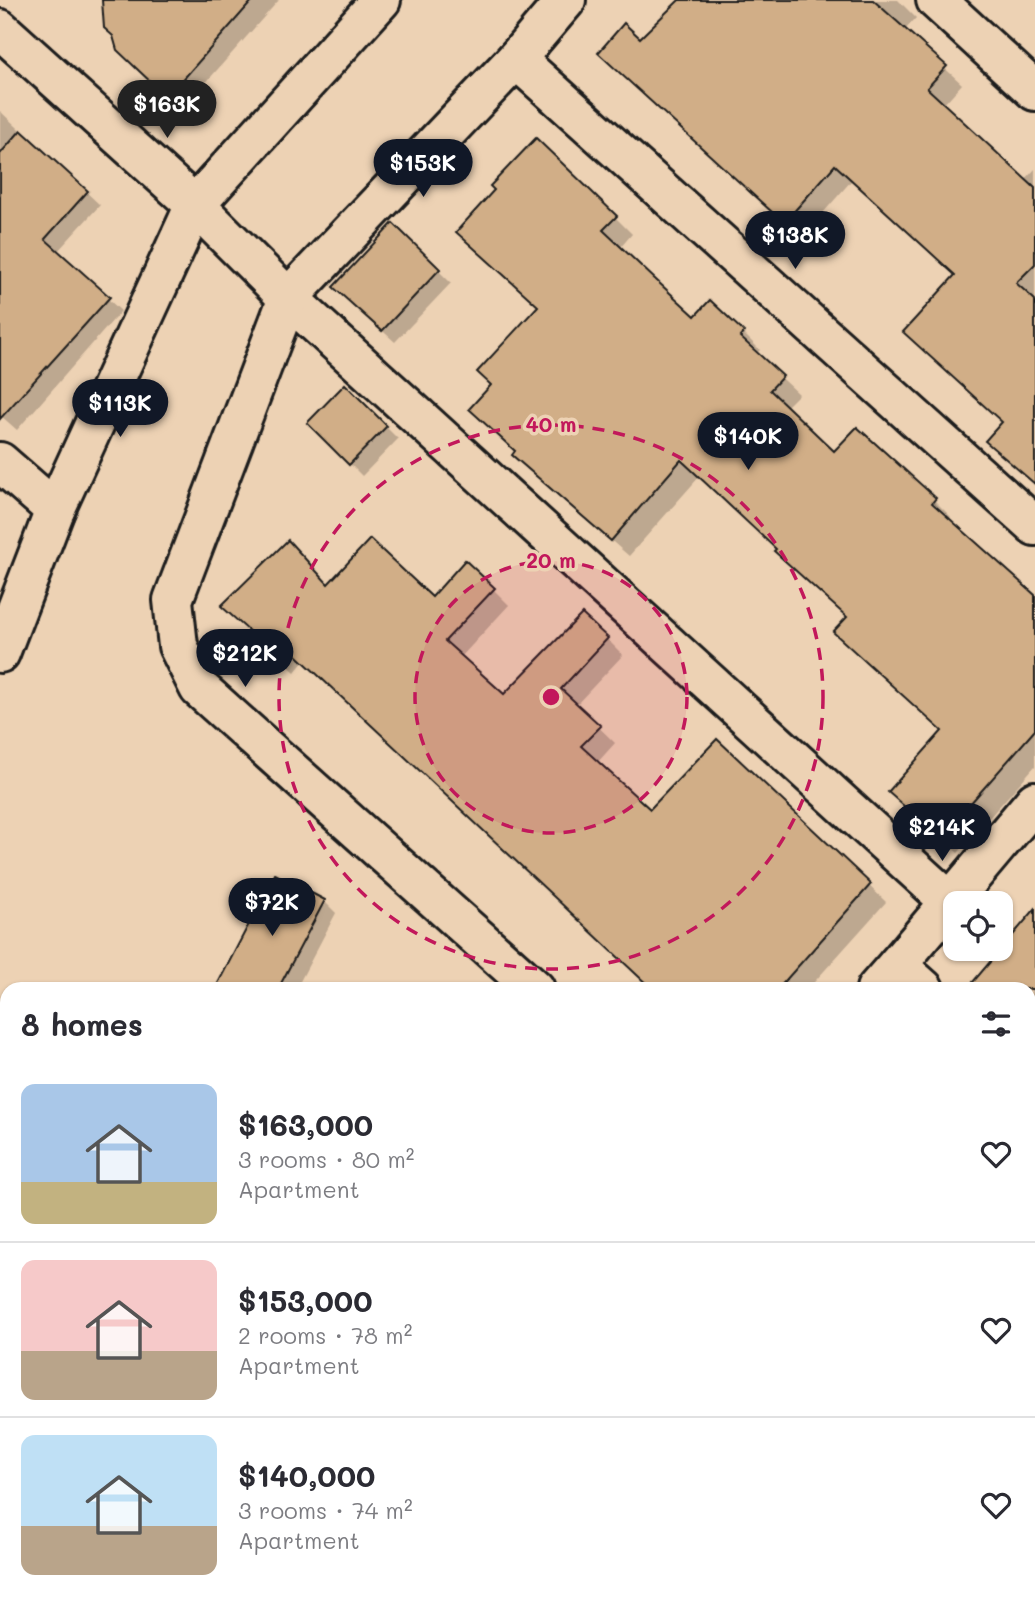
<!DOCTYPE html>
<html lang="en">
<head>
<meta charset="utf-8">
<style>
  body { margin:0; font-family:Mali,sans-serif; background:#f2f2f3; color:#2b2b33; height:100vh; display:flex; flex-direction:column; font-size:26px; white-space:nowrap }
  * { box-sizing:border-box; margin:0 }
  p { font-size:23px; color:#7c7c81 }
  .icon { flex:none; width:38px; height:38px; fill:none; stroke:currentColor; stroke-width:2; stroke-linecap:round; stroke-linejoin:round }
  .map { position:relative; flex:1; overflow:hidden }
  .sheet { position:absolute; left:0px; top:982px; width:1036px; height:625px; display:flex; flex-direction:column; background:#fff; border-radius:21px 21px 0 0; box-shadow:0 2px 5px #0004 }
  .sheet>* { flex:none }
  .fabs { position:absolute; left:943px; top:891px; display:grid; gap:14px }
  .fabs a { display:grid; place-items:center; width:70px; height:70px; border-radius:14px; background:#fff; box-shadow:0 2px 5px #0004; font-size:35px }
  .price { position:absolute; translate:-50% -60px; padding:0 16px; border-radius:24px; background:#111827; color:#fff; font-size:23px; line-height:46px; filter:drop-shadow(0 2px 4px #0008) }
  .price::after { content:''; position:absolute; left:50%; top:42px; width:21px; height:16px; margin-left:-10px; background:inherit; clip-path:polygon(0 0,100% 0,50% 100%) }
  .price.selected { background:#222; color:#fff }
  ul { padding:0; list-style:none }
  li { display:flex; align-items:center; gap:21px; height:175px; padding:0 21px }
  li+li { border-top:2px solid #e1e1e2 }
  li span { display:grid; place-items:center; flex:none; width:196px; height:140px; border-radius:14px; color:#555 }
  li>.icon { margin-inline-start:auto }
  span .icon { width:84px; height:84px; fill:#fffc; stroke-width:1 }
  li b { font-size:30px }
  h2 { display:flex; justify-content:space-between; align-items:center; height:84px; padding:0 21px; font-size:30px }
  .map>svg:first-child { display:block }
  .shadow { fill:#0003 }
  .building { fill:#d1ae87; stroke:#1c1c1c; stroke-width:2 }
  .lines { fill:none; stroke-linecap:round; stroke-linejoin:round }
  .minor-casing { stroke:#1c1c1c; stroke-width:44 }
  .minor { stroke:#edd2b4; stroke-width:38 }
  .ring { fill:none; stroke:#c2185b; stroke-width:3.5; stroke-dasharray:12 9 }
  .centre { fill:#c2185b; stroke:#edd2b4; stroke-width:3.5 }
  .ring-label { font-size:21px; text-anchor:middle; font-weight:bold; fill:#c2185b; stroke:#edd2b4; stroke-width:7; stroke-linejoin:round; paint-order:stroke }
</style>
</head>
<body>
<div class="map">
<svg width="1035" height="1605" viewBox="0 0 1035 1605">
  <rect width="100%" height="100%" fill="#edd2b4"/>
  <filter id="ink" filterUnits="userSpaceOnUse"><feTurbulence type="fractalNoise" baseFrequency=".0143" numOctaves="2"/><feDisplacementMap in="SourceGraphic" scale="14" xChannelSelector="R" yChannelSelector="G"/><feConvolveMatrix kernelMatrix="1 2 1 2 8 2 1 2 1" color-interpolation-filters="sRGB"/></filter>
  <g filter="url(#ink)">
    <g class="shadow">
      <polygon points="104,0 279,0 194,96 186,101 171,99 133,64 115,36"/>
      <polygon points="679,0 898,0 916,18 904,31 962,84 943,105 1024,181 1035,169 1035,484 1004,457 1003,423 957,276 852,180 801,238 616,69"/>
      <polygon points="0,111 100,205 57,252 121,311 17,430 0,415"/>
      <polygon points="615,217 632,234 620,248 695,318 710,303 743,333 760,350 756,354 799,394 786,407 835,453 934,500 951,517 948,520 1035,597 1035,766 958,853 907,809 943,732 848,618 700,476 629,556 532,472 517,452 493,386 540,307 476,249"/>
      <polygon points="393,226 451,283 395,342 347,299"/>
      <polygon points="345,386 398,439 362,476 309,423"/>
      <polygon points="328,586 432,599 493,589 509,605 461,657 504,697 607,639 623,655 576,705 615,743 597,763 650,812 717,741 886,902 808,989 654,989 304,661 295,672 239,622"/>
      <polygon points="324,901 336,913 296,989 217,989"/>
      <polygon points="1035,934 1035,1032 1029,1027"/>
      <polygon points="1029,1140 1035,1145 1033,1437 1029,1434"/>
      <polygon points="0,1393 7,1396 7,1600 23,1600 21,1605 0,1605"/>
      <polygon points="99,1600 326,1600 323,1605 110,1605"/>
      <polygon points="731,1600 860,1600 855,1605 727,1605"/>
      <polygon points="864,1600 979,1600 985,1605 870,1605"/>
    </g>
    <g class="building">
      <polygon points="102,0 253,0 180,83 171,88 155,86 117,50 113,36 104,28"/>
      <polygon points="679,0 873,0 947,66 927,88 1035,188 1035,264 1016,283 1035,300 1035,484 985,441 1002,422 903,332 955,275 835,165 784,223 598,53 624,23 640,38"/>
      <polygon points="21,130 88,191 45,239 110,297 0,419 0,154"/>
      <polygon points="536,138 617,216 603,230 657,281 695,316 710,300 744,332 740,337 783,376 770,390 834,451 857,427 936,498 932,503 1035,595 1035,730 940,838 888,792 942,731 833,632 847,617 774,551 776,549 681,460 611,541 512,455 515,451 469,409 491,385 477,372 538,306 456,232 494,190 490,186"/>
      <polygon points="393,223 440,269 382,331 333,287"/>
      <polygon points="345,384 387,426 349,465 307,423"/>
      <polygon points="370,539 432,597 465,560 495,588 445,641 504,694 582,614 608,638 561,689 601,726 581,746 650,809 717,739 871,884 778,989 652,989 287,646 278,657 221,606 288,540 328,584"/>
      <polygon points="275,874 325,900 278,989 215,989"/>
      <polygon points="1035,909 1035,989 967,989"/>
    </g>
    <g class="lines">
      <defs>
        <g id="minor">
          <polyline points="936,0 1035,91"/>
          <polyline points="0,29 195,205 288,298 949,901"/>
          <polyline points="516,59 1035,526"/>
          <polyline points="0,462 55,510"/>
          <polyline points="0,653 55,510 195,205 381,0"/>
          <polyline points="897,965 1035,801"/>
          <polyline points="535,989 199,688 178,646 173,600 288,298 516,59 566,0"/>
          <polyline points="876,989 897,965 924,989"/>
          <polyline points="1029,1084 1035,1089"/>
          <polyline points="0,1267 7,1271"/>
          <polyline points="1029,1527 1035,1532"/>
          <polyline points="581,1600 587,1605"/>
        </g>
      </defs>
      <use href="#minor" class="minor-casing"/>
      <use href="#minor" class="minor"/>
    </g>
  </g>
  <circle cx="551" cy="697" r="136" fill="#c2185b" fill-opacity=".12"/>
  <g class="ring">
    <circle cx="551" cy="697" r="136"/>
    <circle cx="551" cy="697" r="272"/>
  </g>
  <circle cx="551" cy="697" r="10" class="centre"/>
  <g class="ring-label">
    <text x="551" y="432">40 m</text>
    <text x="551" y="568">20 m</text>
  </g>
</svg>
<div class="fabs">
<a><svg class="icon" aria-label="locate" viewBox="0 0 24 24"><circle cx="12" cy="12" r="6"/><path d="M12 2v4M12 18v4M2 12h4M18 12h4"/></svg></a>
</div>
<b class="price selected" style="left:167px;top:140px">$163K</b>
<b class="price" style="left:423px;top:199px">$153K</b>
<b class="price" style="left:795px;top:271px">$138K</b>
<b class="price" style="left:120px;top:439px">$113K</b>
<b class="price" style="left:748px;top:472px">$140K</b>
<b class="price" style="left:245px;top:689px">$212K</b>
<b class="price" style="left:942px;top:863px">$214K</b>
<b class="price" style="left:272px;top:938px">$72K</b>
<section class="sheet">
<h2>8 homes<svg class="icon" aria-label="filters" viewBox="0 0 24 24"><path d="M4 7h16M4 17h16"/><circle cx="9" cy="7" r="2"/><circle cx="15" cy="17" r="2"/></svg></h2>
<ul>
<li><span style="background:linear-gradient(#a9c7e8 70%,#c2b280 0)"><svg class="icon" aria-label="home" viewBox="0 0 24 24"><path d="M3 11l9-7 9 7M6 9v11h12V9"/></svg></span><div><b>$163,000</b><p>3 rooms · 80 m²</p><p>Apartment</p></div><svg class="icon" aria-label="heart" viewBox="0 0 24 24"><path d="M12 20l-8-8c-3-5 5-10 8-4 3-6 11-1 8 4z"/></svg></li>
<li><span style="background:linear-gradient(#f6c9c9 65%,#b9a48a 0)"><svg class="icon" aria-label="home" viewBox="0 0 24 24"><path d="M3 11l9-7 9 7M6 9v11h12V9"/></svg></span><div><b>$153,000</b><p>2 rooms · 78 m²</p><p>Apartment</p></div><svg class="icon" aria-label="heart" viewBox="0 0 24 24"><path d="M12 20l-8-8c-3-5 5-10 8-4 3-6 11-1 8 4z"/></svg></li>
<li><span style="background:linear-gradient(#bfe0f5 65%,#b9a48a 0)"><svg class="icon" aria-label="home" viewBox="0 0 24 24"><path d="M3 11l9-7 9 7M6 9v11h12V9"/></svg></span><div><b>$140,000</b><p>3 rooms · 74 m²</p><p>Apartment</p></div><svg class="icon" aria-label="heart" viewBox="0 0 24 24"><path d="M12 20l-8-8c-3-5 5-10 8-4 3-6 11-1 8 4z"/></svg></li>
</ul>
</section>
</div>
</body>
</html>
